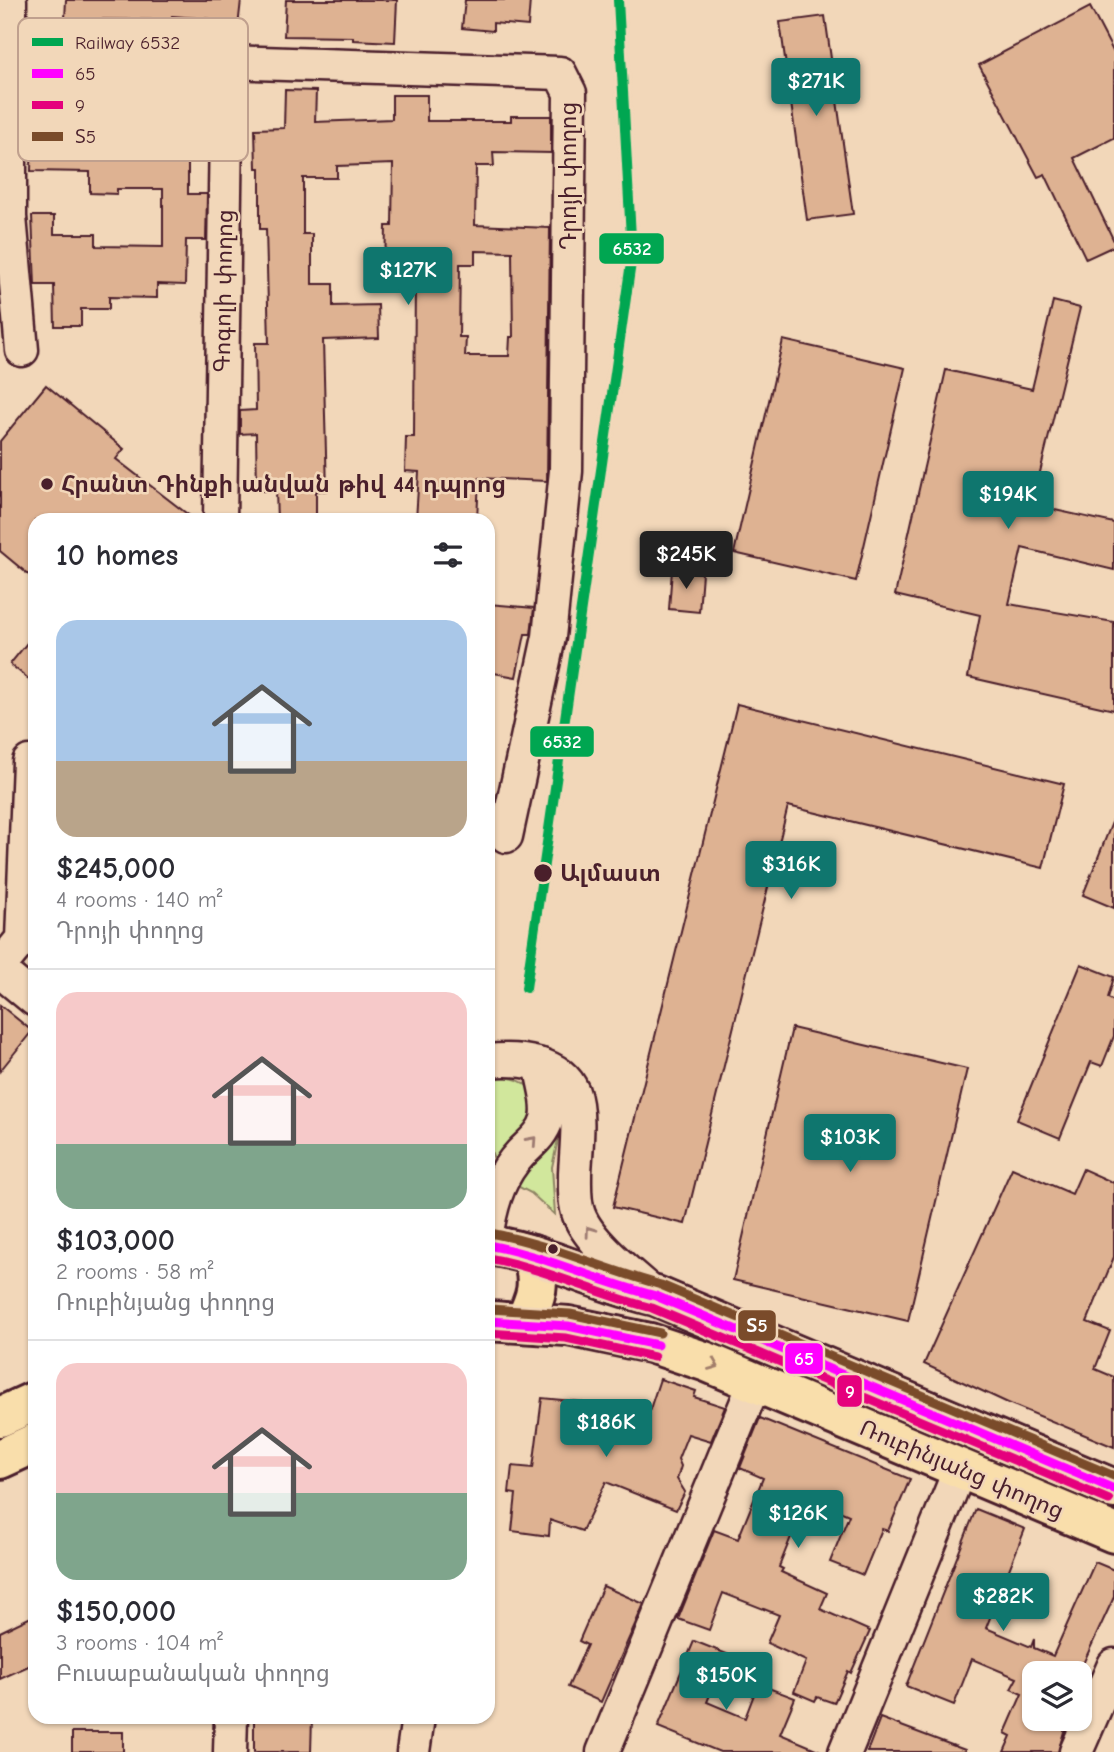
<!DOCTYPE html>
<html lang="en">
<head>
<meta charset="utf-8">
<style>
  body { margin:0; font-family:"Comic Neue","Noto Sans Armenian",sans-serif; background:#f2f2f3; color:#2b2b33; height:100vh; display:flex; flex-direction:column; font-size:26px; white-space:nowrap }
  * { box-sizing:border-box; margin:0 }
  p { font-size:23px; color:#7c7c81 }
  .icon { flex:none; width:38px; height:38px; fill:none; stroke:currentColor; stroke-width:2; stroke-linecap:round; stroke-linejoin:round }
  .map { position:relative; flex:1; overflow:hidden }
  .details { position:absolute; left:28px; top:513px; width:467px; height:1211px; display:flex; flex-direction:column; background:#fff; border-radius:21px; box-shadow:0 2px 5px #0004 }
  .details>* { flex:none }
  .fabs { position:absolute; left:1022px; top:1661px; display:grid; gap:14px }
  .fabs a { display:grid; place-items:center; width:70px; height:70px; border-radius:14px; background:#fff; box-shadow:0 2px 5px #0004; font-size:35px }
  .price { position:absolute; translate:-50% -60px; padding:0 16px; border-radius:7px; background:#0f766e; color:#fff; font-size:23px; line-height:46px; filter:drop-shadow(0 2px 4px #0008) }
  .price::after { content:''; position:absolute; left:50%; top:42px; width:21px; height:16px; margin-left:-10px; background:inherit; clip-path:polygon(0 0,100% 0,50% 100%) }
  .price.current { background:#222; color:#fff }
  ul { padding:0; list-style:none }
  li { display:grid; align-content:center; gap:14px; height:371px; padding:0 28px }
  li+li { border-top:2px solid #e1e1e2 }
  li span { display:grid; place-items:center; height:217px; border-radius:21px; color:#555 }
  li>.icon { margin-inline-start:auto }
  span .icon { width:126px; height:126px; fill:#fffc; stroke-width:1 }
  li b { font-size:30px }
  h2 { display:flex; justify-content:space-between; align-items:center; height:84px; padding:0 28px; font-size:30px }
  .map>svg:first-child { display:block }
  .green { fill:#d1e79c; stroke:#8e8364; stroke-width:2 }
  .building { fill:#deb292; stroke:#4a1f2b; stroke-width:2; fill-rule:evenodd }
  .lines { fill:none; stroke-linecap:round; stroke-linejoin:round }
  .minor-casing { stroke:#4a1f2b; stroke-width:37 }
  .major-casing { stroke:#4a1f2b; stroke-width:44 }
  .minor { stroke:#f2d7b9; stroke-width:32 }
  .major { stroke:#f9deab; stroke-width:38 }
  .bus-1-casing { stroke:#f2d7b9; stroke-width:14 }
  .bus-2-casing { stroke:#f2d7b9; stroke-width:14 }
  .bus-3-casing { stroke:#f2d7b9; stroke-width:14 }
  .bus-1 { stroke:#f0f; stroke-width:9 }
  .bus-2 { stroke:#e5007d; stroke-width:9 }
  .bus-3 { stroke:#7a4b2a; stroke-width:9 }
  .rail-1-casing { stroke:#f2d7b9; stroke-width:16 }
  .rail-1 { stroke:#00a651; stroke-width:10 }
  .oneway { stroke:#9e7b72 }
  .oneway2 { stroke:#a27e6b }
  .poi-dot { fill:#4a1f2b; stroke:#f2d7b9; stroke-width:2.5 }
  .labels { text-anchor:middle; stroke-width:5; stroke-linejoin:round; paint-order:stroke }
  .street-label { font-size:23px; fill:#4a1f2b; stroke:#f2d7b9 }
  .poi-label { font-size:23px; font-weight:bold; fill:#4a1f2b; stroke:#f2d7b9; text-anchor:start }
  .stop-label { font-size:23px; font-weight:bold; fill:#4a1f2b; stroke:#f2d7b9; text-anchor:start }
  .key { fill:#f2d7b9; stroke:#c0a08e; stroke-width:2 }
  .key-label { font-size:19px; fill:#4a1f2b }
  .line-badge { stroke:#f2d7b9; stroke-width:2.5 }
  .badge-label { font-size:19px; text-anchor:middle; font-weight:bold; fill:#fff }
</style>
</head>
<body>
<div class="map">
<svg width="1114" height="1752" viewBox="0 0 1114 1752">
  <rect width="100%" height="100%" fill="#f2d7b9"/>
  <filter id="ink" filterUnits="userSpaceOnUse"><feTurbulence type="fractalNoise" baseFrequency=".0143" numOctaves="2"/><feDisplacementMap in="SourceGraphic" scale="14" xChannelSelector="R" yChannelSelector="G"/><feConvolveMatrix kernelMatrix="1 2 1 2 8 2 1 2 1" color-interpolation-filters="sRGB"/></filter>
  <g filter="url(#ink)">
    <g class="green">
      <path d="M502 1077C530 1079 532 1090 538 1114L497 1166 488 1144V1081Z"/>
      <polygon points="561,1126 552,1167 555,1215 531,1193 519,1187 520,1177"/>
    </g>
    <g class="building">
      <polygon points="66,0 241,0 238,27 209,25 210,19 172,16 171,20 65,19"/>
      <polygon points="286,0 397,0 395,42 353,40 353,37 284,36"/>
      <polygon points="465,0 530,0 528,26 493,23 493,31 462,28"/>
      <polygon points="1090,7 1114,53 1114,138 1074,158 1114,241 1114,246 1086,259 1045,174 1038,177 979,65"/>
      <polygon points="825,16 853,214 807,220 780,22"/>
      <path d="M285 90 316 91 315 122 392 119V95H427V121H511V116H551V153L493 152 494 166H476L475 225 550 228 547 481 479 478 477 520H416L419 472 405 471 406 437H414L415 273H385L386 226H392L393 164 337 166V178H303V234H312V284H333V306L378 305 379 338 323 340 327 491H316V520H277L276 491H257L256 433 240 434V411L256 410 255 343H269L266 229H260V168H256L255 129 284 128ZM475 251 512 252 513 337H510L509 356H465L466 337H459L460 264H475Z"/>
      <polygon points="32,121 101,122 101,148 138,148 138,123 188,123 188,194 207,194 206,240 186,240 185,285 157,284 157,298 109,297 109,309 81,309 81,326 55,326 54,285 35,285 32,216 54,216 54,234 96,234 96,246 163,247 163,189 117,189 117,194 90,193 90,172 31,171"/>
      <polygon points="1053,301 1080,308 1032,505 1114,523 1114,570 1022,548 1009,604 1114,622 1114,710 968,677 980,615 895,595 946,370 1032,389"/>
      <polygon points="783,340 905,368 856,581 734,553"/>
      <polygon points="46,385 124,449 116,459 195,520 35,520 35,580 0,551 0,441"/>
      <polygon points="672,570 702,573 699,612 669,609"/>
      <polygon points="488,604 534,608 531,634 525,634 516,677 488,672 488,651 492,631 488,631"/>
      <polygon points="35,633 35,684 10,664"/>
      <polygon points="737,704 1064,784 1043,868 788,806 685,1224 613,1207"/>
      <polygon points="1113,820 1114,820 1114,908 1083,895"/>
      <polygon points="1081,964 1114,977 1108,998 1114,1001 1114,1036 1102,1066 1091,1062 1060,1138 1017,1120"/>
      <polygon points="0,1005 32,1031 0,1071"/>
      <polygon points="792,1028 967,1069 908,1321 733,1280"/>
      <polygon points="1012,1168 1072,1194 1083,1169 1114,1183 1114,1257 1087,1322 1110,1331 1095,1369 1114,1377 1114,1447 1008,1403 924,1364"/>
      <polygon points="660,1379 696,1391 694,1397 725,1407 711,1441 688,1434 678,1459 681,1466 677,1479 685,1492 676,1510 606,1482 582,1531 550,1520 549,1536 512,1531 516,1494 509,1493 512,1466 533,1468 542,1398 582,1402 580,1421 634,1438 636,1435 641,1436"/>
      <polygon points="760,1418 910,1479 888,1531 882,1529 863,1575 830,1562 849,1515 807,1497 779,1567 783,1569 781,1572 827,1593 820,1609 870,1631 851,1673 848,1671 834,1703 817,1697 815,1701 794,1692 806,1661 767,1643 779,1615 723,1593 709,1630 678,1619 714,1530 738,1539 763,1478 740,1468"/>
      <polygon points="976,1509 1025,1529 986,1628 1031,1647 1034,1639 1034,1648 1053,1656 1095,1562 1114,1570 1114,1597 1081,1668 1090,1673 1034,1673 1034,1718 1068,1718 1058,1752 1004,1752 1011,1736 1005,1733 1022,1694 1011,1689 1017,1678 972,1659 954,1705 906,1686"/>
      <polygon points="603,1586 644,1604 601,1702 568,1687 587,1645 579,1641"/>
      <polygon points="35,1615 35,1663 0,1679 0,1632"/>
      <polygon points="694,1641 727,1654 707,1702 745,1718 758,1684 795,1698 780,1734 823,1752 720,1752 658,1727"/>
      <polygon points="254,1717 312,1717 311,1752 254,1752"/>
      <polygon points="880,1718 965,1750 965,1752 867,1752"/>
      <rect x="72" y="1732" width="51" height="20"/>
    </g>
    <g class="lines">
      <defs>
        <g id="minor">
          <polyline points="10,0 10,217 22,350"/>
          <polyline points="0,51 227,62 560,73 570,93 566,471 549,637 506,836"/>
          <polyline points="220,520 227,62"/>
          <polyline points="0,966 22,939 29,762"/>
          <polyline points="0,971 35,1000"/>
          <path d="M488 1061C518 1058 560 1061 573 1092 581 1113 576 1151 575 1173 575 1187 574 1202 579 1215 590 1243 630 1274 652 1293"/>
          <path d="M488 1226C493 1199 501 1174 521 1153 531 1143 543 1134 547 1119 551 1101 542 1082 541 1065"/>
          <polyline points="230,1752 231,1717"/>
          <polyline points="413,1752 418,1717"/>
          <polyline points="603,1752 755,1382"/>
          <polyline points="845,1752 960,1469"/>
          <polyline points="1076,1752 1114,1665"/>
        </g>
        <g id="major">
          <path d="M488 1245C546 1253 599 1284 656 1296L1114 1489"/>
          <polyline points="488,1321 568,1326 650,1343 707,1362 1114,1533"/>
          <path d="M524 1323C537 1296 541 1284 532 1255"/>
          <polyline points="0,1417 35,1401"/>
          <polyline points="0,1459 35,1443"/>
        </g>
      </defs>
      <use href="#minor" class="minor-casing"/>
      <use href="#major" class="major-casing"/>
      <use href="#minor" class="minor"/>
      <use href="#major" class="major"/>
      <defs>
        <g id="bus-1">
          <path d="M488 1245C546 1256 599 1282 656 1296L1114 1489"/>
          <polyline points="488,1321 568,1326 657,1345"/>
        </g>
        <g id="bus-2">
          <path d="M488 1258C545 1268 597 1294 652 1308L1109 1500"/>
          <polyline points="488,1333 566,1338 654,1357"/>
        </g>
        <g id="bus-3">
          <path d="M490 1233C549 1244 603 1269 661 1285L1114 1476"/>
          <polyline points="489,1309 570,1314 660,1333"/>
        </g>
      </defs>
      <use href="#bus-1" class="bus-1-casing"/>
      <use href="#bus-2" class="bus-2-casing"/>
      <use href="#bus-3" class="bus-3-casing"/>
      <use href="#bus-1" class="bus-1"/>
      <use href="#bus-2" class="bus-2"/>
      <use href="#bus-3" class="bus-3"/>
      <defs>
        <polyline id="rail-1" points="526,988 632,256 618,0"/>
      </defs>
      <use href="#rail-1" class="rail-1-casing"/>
      <use href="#rail-1" class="rail-1"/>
    </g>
    <defs><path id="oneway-chevron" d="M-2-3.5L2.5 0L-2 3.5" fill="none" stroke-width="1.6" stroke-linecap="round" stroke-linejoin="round" transform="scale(1.75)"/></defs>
    <g class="oneway">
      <use href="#oneway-chevron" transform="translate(532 1141) rotate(-48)"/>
      <use href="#oneway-chevron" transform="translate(590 1231) rotate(-126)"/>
    </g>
    <use class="oneway2" href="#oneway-chevron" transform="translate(714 1365) rotate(22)"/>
  </g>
  <g class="poi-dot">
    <circle cx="47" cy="484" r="7"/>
    <circle cx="543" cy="873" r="10"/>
    <circle cx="553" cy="1249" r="6"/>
  </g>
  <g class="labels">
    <g class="street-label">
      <text transform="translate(568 176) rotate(-90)" y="8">Դրոյի փողոց</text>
      <text transform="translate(223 291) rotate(-89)" y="8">Գոգոլի փողոց</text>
      <text transform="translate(962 1469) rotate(23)" y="8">Ռուբինյանց փողոց</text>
    </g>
    <g class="poi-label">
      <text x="61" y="492">Հրանտ Դինքի անվան թիվ 44 դպրոց</text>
    </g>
    <g class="stop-label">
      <text x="560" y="881">Ալմաստ</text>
    </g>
  </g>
  <rect x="18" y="18" width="230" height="143" rx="10" class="key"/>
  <rect x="32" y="38" width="31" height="8" fill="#00a651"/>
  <rect x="32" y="69" width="31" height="9" fill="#f0f"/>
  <rect x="32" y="101" width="31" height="8" fill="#e5007d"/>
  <rect x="32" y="132" width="31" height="9" fill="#7a4b2a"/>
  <g class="key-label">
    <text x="75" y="49">Railway 6532</text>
    <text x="75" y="80">65</text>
    <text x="75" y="112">9</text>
    <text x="75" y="143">Տ5</text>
  </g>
  <g class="line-badge">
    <rect x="598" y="232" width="67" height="33" rx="7" fill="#00a651"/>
    <rect x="529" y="725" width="66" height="33" rx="7" fill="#00a651"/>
    <rect x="737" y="1309" width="40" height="33" rx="7" fill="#7a4b2a"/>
    <rect x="784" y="1342" width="40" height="33" rx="7" fill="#f0f"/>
    <rect x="836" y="1374" width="27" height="34" rx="7" fill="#e5007d"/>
  </g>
  <g class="badge-label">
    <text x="632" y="255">6532</text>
    <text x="562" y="748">6532</text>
    <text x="757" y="1332">Տ5</text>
    <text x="804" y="1365">65</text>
    <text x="850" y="1398">9</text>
  </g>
</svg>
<div class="fabs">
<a><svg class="icon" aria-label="layers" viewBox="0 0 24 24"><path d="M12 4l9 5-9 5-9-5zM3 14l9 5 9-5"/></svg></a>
</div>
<b class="price" style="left:816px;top:118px">$271K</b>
<b class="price" style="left:408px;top:307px">$127K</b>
<b class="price" style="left:1008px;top:531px">$194K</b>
<b class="price current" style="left:686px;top:591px">$245K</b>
<b class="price" style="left:791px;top:901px">$316K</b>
<b class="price" style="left:850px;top:1174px">$103K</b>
<b class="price" style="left:606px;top:1459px">$186K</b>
<b class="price" style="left:798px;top:1550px">$126K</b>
<b class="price" style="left:1003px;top:1633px">$282K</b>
<b class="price" style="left:726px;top:1712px">$150K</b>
<section class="details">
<h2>10 homes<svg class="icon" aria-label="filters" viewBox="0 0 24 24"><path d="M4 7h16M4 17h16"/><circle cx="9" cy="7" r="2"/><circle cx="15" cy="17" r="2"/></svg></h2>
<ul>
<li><span style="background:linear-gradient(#a9c7e8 65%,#b9a48a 0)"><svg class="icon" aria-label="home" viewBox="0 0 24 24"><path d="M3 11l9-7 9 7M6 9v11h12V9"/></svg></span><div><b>$245,000</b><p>4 rooms · 140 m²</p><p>Դրոյի փողոց</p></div></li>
<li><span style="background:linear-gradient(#f6c9c9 70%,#7fa58c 0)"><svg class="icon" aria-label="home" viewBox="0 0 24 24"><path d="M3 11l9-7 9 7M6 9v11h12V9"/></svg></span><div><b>$103,000</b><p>2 rooms · 58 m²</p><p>Ռուբինյանց փողոց</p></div></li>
<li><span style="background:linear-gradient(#f6c9c9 60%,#7fa58c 0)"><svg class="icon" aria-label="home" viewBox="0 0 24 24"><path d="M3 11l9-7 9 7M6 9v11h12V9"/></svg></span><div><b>$150,000</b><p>3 rooms · 104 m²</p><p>Բուսաբանական փողոց</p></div></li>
</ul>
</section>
</div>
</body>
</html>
